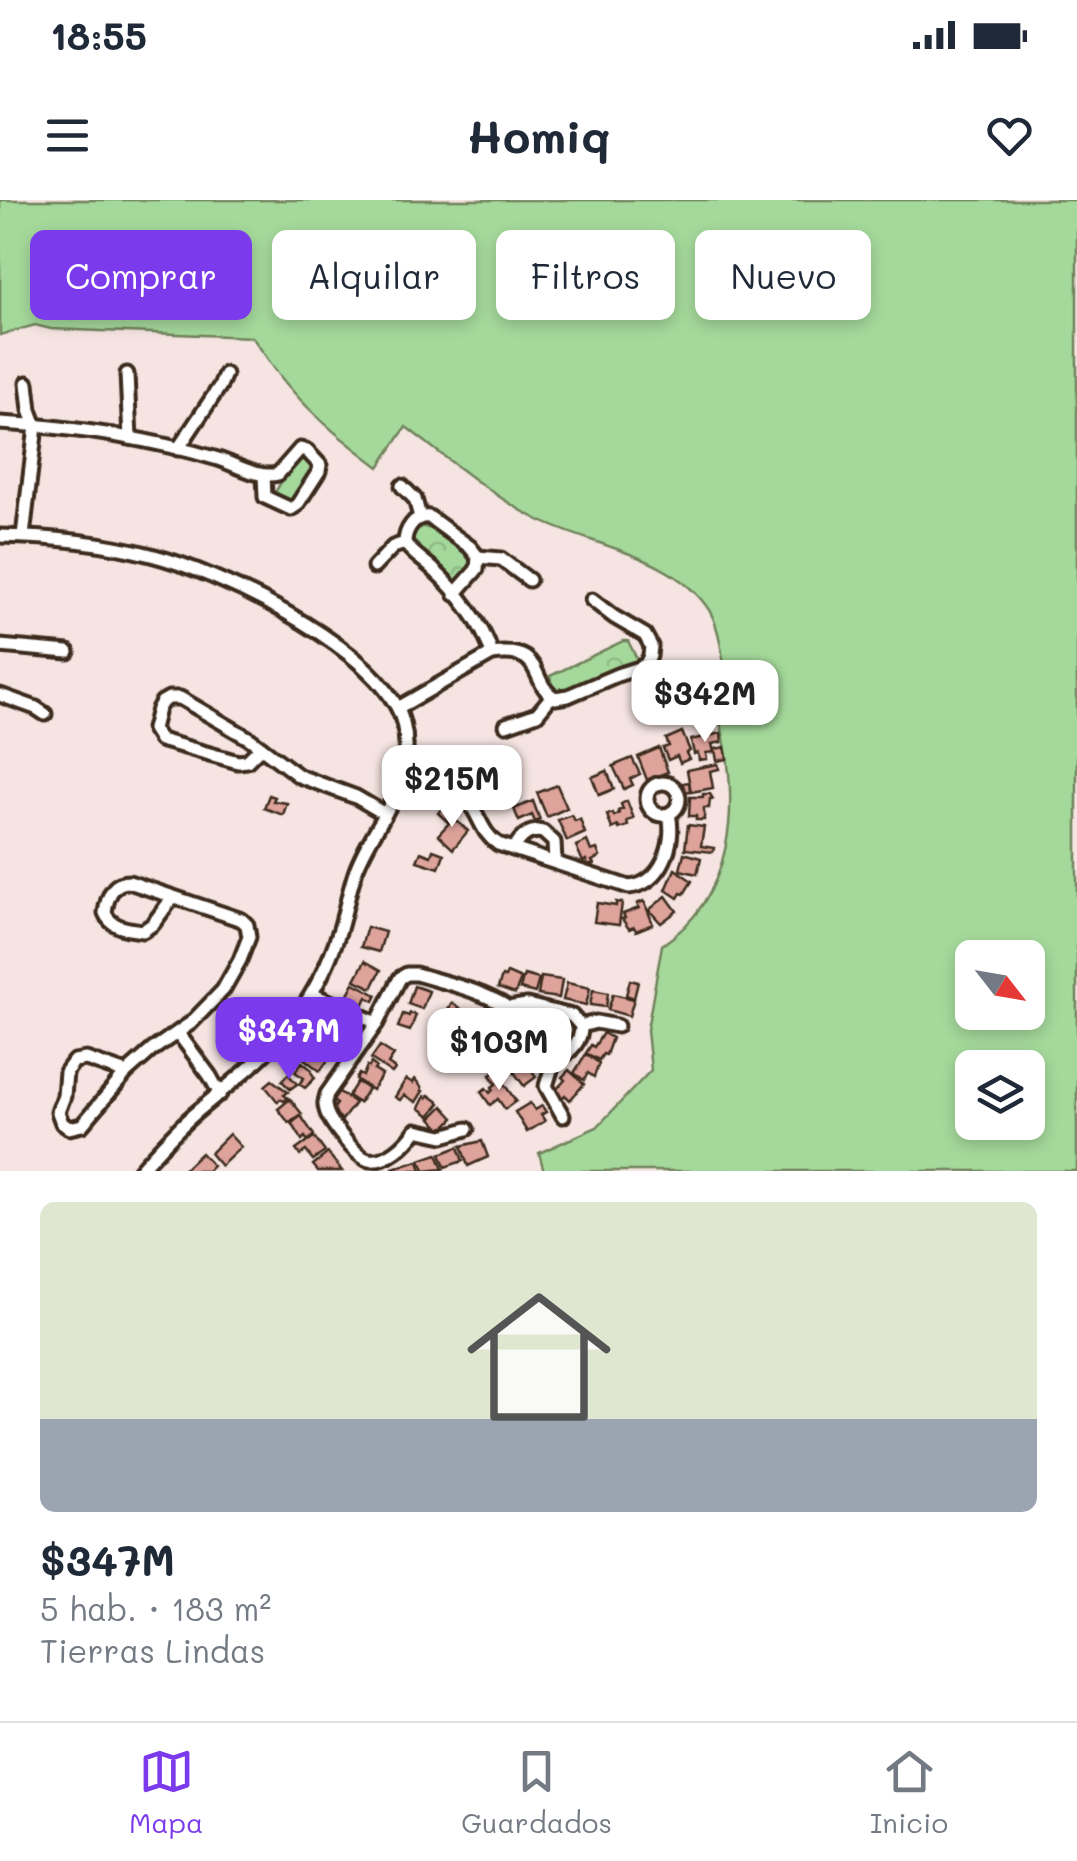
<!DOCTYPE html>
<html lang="es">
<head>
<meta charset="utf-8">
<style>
  body { margin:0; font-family:Mali,sans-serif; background:#f6f6f7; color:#1f2937; height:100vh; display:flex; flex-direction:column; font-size:38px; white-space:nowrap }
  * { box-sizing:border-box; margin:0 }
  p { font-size:32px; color:#747a83 }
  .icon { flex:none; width:55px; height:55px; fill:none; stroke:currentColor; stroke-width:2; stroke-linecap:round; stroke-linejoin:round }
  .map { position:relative; height:971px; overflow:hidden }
  .panel { display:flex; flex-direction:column; background:#fff; flex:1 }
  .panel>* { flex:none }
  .banner { position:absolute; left:30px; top:30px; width:1018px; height:90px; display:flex; gap:20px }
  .needle { width:65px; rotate:121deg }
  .buttons { position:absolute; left:955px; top:740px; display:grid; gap:20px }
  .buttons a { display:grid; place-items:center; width:90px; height:90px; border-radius:15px; background:#fff; box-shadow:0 5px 15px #0003; font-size:50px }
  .price { position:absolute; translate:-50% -85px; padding:0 22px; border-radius:20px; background:#fff; color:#222; font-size:32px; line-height:65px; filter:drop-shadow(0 2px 5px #0008) }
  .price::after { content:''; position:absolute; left:50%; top:60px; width:30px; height:22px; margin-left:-15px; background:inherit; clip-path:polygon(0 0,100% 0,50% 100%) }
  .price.active { background:#7c3aed; color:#fff }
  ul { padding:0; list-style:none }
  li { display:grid; align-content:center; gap:20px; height:530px; padding:0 40px }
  li span { display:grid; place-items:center; height:310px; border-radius:15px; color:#555 }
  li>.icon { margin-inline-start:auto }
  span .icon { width:180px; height:180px; fill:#fffc; stroke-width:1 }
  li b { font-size:42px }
  .chip { padding:0 35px; border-radius:15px; background:#fff; box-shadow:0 5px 15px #0003; font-size:35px; line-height:90px }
  .chip.active { background:#7c3aed; color:#fff }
  .status { display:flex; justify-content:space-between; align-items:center; height:70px; padding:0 50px; background:#fff; direction:ltr }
  .status svg { height:28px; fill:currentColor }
  header { display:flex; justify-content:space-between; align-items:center; height:130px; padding:0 40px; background:#fff; font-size:45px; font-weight:700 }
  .tabs { display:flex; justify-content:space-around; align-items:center; height:140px; border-top:2px solid #e0e1e3; background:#fff; font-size:28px; color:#747a83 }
  .tabs a { display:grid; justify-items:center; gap:5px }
  .tabs .active { color:#7c3aed }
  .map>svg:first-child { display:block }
  .grass { fill:#a5d99b; stroke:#70825c; stroke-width:2.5; fill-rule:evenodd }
  .park { fill:url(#park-crowns); stroke:#70825c; stroke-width:2.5 }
  .building { fill:#dea49c; stroke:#3b2a1e; stroke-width:2.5 }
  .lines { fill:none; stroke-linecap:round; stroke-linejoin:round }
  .street-casing { stroke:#3b2a1e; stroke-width:19 }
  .street { stroke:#fff; stroke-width:11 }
</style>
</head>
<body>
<div class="status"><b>18:55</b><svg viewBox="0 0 49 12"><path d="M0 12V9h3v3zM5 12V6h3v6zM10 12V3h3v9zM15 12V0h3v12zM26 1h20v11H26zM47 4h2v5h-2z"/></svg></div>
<header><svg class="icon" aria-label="menu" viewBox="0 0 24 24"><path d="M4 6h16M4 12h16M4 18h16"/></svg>Homiq<svg class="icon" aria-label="heart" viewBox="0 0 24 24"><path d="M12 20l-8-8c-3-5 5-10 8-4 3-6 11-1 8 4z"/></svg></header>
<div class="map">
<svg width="1077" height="971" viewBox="0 0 1077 971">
  <defs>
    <pattern id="park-crowns" width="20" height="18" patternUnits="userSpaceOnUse" patternTransform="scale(2.5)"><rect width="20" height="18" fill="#a5d99b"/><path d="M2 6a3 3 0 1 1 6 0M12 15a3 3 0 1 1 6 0" fill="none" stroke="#8fba85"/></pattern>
  </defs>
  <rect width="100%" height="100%" fill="#f5e4e1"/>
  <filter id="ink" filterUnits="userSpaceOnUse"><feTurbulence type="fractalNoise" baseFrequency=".01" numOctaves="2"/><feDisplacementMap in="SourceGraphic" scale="20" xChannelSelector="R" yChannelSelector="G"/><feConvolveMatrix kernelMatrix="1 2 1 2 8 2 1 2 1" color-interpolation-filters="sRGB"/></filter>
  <g filter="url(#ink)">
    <path class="grass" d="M0 0H1077V971H544L539 953 597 927 651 870 647 830 662 745C734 697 739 607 722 529 718 511 704 498 703 480L725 469C721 450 719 426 709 410 673 353 587 346 533 317 488 293 447 258 406 227L379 267C347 243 316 219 290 188 276 173 265 154 252 137L51 129 35 125 0 135ZM972 758H1028V812H972ZM972 868H1028V922H972Z"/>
    <g class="park">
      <polygon points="297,255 308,258 316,266 292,305 283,303 274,294"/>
      <path d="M421 326C448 333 459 343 473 366L459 384H455L410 342 414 329Z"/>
      <polygon points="623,441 628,441 639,463 562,493 553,490 550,476"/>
    </g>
    <g class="building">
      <polygon points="682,532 690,551 686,553 689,559 680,563 677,556 668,560 663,548 669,546 666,539"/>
      <polygon points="721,533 722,542 712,544 714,552 706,553 707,559 699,560 698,553 694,554 691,540"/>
      <polygon points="725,547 727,559 717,561 715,549"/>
      <polygon points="659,548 668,572 647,580 638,557"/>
      <polygon points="632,558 640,574 630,579 633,585 624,589 613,566"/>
      <polygon points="718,564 719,569 710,571 713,588 691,592 687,570"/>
      <polygon points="607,571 614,589 599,595 592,577"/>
      <polygon points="689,582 690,591 679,593 678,584"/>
      <polygon points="557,585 567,608 547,617 537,593"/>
      <polygon points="703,594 710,594 713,599 710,599 709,608 704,608 704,620 696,620 696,616 689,616 690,597 703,597"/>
      <polygon points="269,595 275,597 273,601 287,603 283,615 264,608"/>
      <polygon points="533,601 540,620 535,622 532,615 519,621 514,609"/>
      <polygon points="627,601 634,619 627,621 628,626 619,629 618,626 612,629 607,615 613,613 614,616 619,614 618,611 623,609 621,604"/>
      <polygon points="442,608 468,631 453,649 438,635 449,623 438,613"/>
      <polygon points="572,615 575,621 580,619 585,633 567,641 558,620"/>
      <polygon points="688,625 704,627 701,646 714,648 713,652 685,649"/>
      <polygon points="587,641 591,651 597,649 600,657 592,661 594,664 588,666 586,660 583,662 576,646"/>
      <polygon points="433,650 444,654 439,668 417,661 421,652 431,656"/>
      <polygon points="684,653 701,658 697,674 680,670"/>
      <polygon points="675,669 692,681 684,694 681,693 678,698 666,690"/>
      <polygon points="666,696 677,711 661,723 649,710"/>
      <polygon points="644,701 653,724 636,731 634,727 629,729 622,719 625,718 623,714 639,708 637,704"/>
      <polygon points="616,702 622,703 619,725 594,722 597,703 616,706"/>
      <polygon points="367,727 385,732 379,752 361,747"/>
      <polygon points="365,761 381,770 372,788 355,780"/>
      <polygon points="507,773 521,779 515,794 498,788 502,776 505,777"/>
      <polygon points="524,775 539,779 535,793 520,789"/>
      <polygon points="541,777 562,780 559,798 538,795"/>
      <polygon points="630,780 638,782 634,798 626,795"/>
      <polygon points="354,783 377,795 374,801 367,797 361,810 344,801"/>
      <polygon points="567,783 590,788 586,805 563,800"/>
      <polygon points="414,786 429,791 422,809 408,804"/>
      <polygon points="593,790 608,793 606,807 590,805"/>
      <polygon points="613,794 634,799 629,816 608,810"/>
      <polygon points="452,803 464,811 455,826 449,822 451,818 445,815"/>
      <polygon points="410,813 416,815 410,831 398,827 403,814 409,816"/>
      <polygon points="337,825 349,833 337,853 317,840 321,833 331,840"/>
      <polygon points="495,826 512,839 504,847 494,837 490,842 485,836"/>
      <polygon points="603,833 612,838 606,855 603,854 599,860 586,853 591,845 594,847"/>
      <polygon points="514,843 525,858 511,867 501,852"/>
      <polygon points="318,846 331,856 320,871 298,854 301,851 309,857"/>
      <polygon points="380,846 394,855 388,864 395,869 392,873 371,859"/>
      <polygon points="586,854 599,863 594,877 588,873 584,880 574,873"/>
      <polygon points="302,862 312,870 311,872 315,878 305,888 299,884 304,878 295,872"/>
      <polygon points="371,863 376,867 374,870 382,875 372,890 356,879 359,874 363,876 367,866 369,867"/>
      <polygon points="520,867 523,870 530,867 536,877 524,886 514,872"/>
      <polygon points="569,870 584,884 570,900 565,895 561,899 553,893 565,880 562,877"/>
      <polygon points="495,871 516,901 505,909 498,899 490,905 481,892 486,888 490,893 493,890 492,887 496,884 490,875"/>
      <polygon points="288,874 297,884 290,889 282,881"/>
      <polygon points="406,879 413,883 415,879 422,888 421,890 423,891 416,902 404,895 400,900 395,897"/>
      <polygon points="272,880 288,892 284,895 288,898 284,901 280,899 278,902 265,886"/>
      <polygon points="357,882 368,889 359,903 348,896"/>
      <polygon points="335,889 355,903 342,920 339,917 336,920 329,915 337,904 329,898"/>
      <polygon points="429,895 440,903 430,916 419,908 425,896 427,898"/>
      <polygon points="290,899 302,914 289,923 278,909"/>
      <polygon points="530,903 535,910 542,906 546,912 541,915 545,921 527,932 515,912"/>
      <polygon points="443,906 454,918 447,925 450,928 445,933 431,918"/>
      <polygon points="301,916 314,935 308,941 305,937 302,940 292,923"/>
      <polygon points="229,934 241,947 221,966 210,953"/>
      <polygon points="314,937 325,952 313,960 306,951 300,955 296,950"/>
      <polygon points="482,941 488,957 468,966 461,946"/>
      <polygon points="458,947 463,961 445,967 440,954"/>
      <polygon points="201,953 213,966 208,971 182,971"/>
      <polygon points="328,953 342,971 318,971 313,965"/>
      <polygon points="437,954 443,969 424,971 420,960"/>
      <polygon points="418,961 421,971 393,971 393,969"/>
    </g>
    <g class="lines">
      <defs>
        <g id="street">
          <polyline points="127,174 130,238"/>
          <path d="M0 223C73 227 148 238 218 259 237 265 259 279 278 274L300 249 307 251 320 265 319 271 297 305 291 309 265 297 264 275"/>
          <polyline points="178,249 220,186 225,174"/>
          <polyline points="402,286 415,299 420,317"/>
          <path d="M0 336C51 337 101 342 151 355 221 373 356 439 394 502 402 514 406 531 406 545 408 593 372 627 356 670 349 690 346 709 340 729 330 761 316 790 296 817 267 858 229 884 192 916 173 933 156 952 139 971"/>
          <polyline points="23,336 36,226 30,210 27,183"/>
          <path d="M405 343C412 354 424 360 434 370 458 392 482 423 492 454"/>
          <polyline points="478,357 501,359 529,380"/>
          <path d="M374 367 393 347 405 343C405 330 414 315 429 317L470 347 478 357 477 369 455 394"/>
          <polyline points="0,446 68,452"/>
          <polyline points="0,495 36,508 45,514"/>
          <path d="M398 508 492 454C546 446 529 483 555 498L568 496 617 475 639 468 646 464 650 456 651 446 645 435 614 417 592 400"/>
          <polyline points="506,525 537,514 551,497"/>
          <polyline points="261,547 247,561 238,562 160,540 153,529 158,509 162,502 169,498 180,498 250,539 299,576 356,597 385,614"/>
          <path d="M404 574C427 581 455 584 470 604 481 619 482 633 498 644L629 687C662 684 676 643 669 614"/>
          <circle cx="663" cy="599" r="16"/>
          <path d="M514 649C520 637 530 629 543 632L554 642 555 661"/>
          <polyline points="312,794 377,823"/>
          <polyline points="508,808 527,805 572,816 581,826"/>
          <polyline points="581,826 596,822 617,826"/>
          <polyline points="178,833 210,876 220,894"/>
          <polyline points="555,857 546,886 563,916"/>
          <path d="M126 873 86 859 74 861 66 872 64 896 58 912 62 923 69 928 82 925 126 873 152 850 191 823 223 790 240 760 249 737 247 725 242 720 129 682C112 682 107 698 105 713 111 728 128 729 143 731L153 724 173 697"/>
          <path d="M467 929 443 936 416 930C407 944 387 963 369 960 357 958 329 922 326 910 324 903 325 901 327 894L377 823 400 778 407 774H416C446 783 480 790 507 807 527 820 537 848 558 858 571 854 582 839 581 826"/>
        </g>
      </defs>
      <use href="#street" class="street-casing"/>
      <use href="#street" class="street"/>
    </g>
  </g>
</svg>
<div class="buttons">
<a><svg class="needle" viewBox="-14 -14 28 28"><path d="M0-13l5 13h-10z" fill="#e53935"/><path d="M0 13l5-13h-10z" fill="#747a83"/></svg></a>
<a><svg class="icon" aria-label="layers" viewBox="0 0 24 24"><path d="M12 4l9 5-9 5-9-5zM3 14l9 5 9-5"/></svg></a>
</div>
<b class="price" style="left:705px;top:545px">$342M</b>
<b class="price" style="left:452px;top:630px">$215M</b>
<b class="price active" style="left:289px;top:882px">$347M</b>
<b class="price" style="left:499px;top:893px">$103M</b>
<div class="banner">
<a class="chip active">Comprar</a>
<a class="chip">Alquilar</a>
<a class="chip">Filtros</a>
<a class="chip">Nuevo</a>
</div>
</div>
<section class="panel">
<ul>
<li><span style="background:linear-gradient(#dfe7d0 70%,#9aa5b1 0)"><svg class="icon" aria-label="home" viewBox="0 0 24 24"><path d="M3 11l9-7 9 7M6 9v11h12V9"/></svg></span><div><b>$347M</b><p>5 hab. · 183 m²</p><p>Tierras Lindas</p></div></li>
</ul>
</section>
<nav class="tabs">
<a class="active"><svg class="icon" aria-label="map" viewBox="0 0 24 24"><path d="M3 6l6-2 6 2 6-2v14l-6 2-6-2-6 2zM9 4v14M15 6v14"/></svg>Mapa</a>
<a><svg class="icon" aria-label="saved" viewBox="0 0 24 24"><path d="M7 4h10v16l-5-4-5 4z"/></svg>Guardados</a>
<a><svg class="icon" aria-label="home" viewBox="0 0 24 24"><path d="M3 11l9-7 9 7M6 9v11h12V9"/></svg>Inicio</a>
</nav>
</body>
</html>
